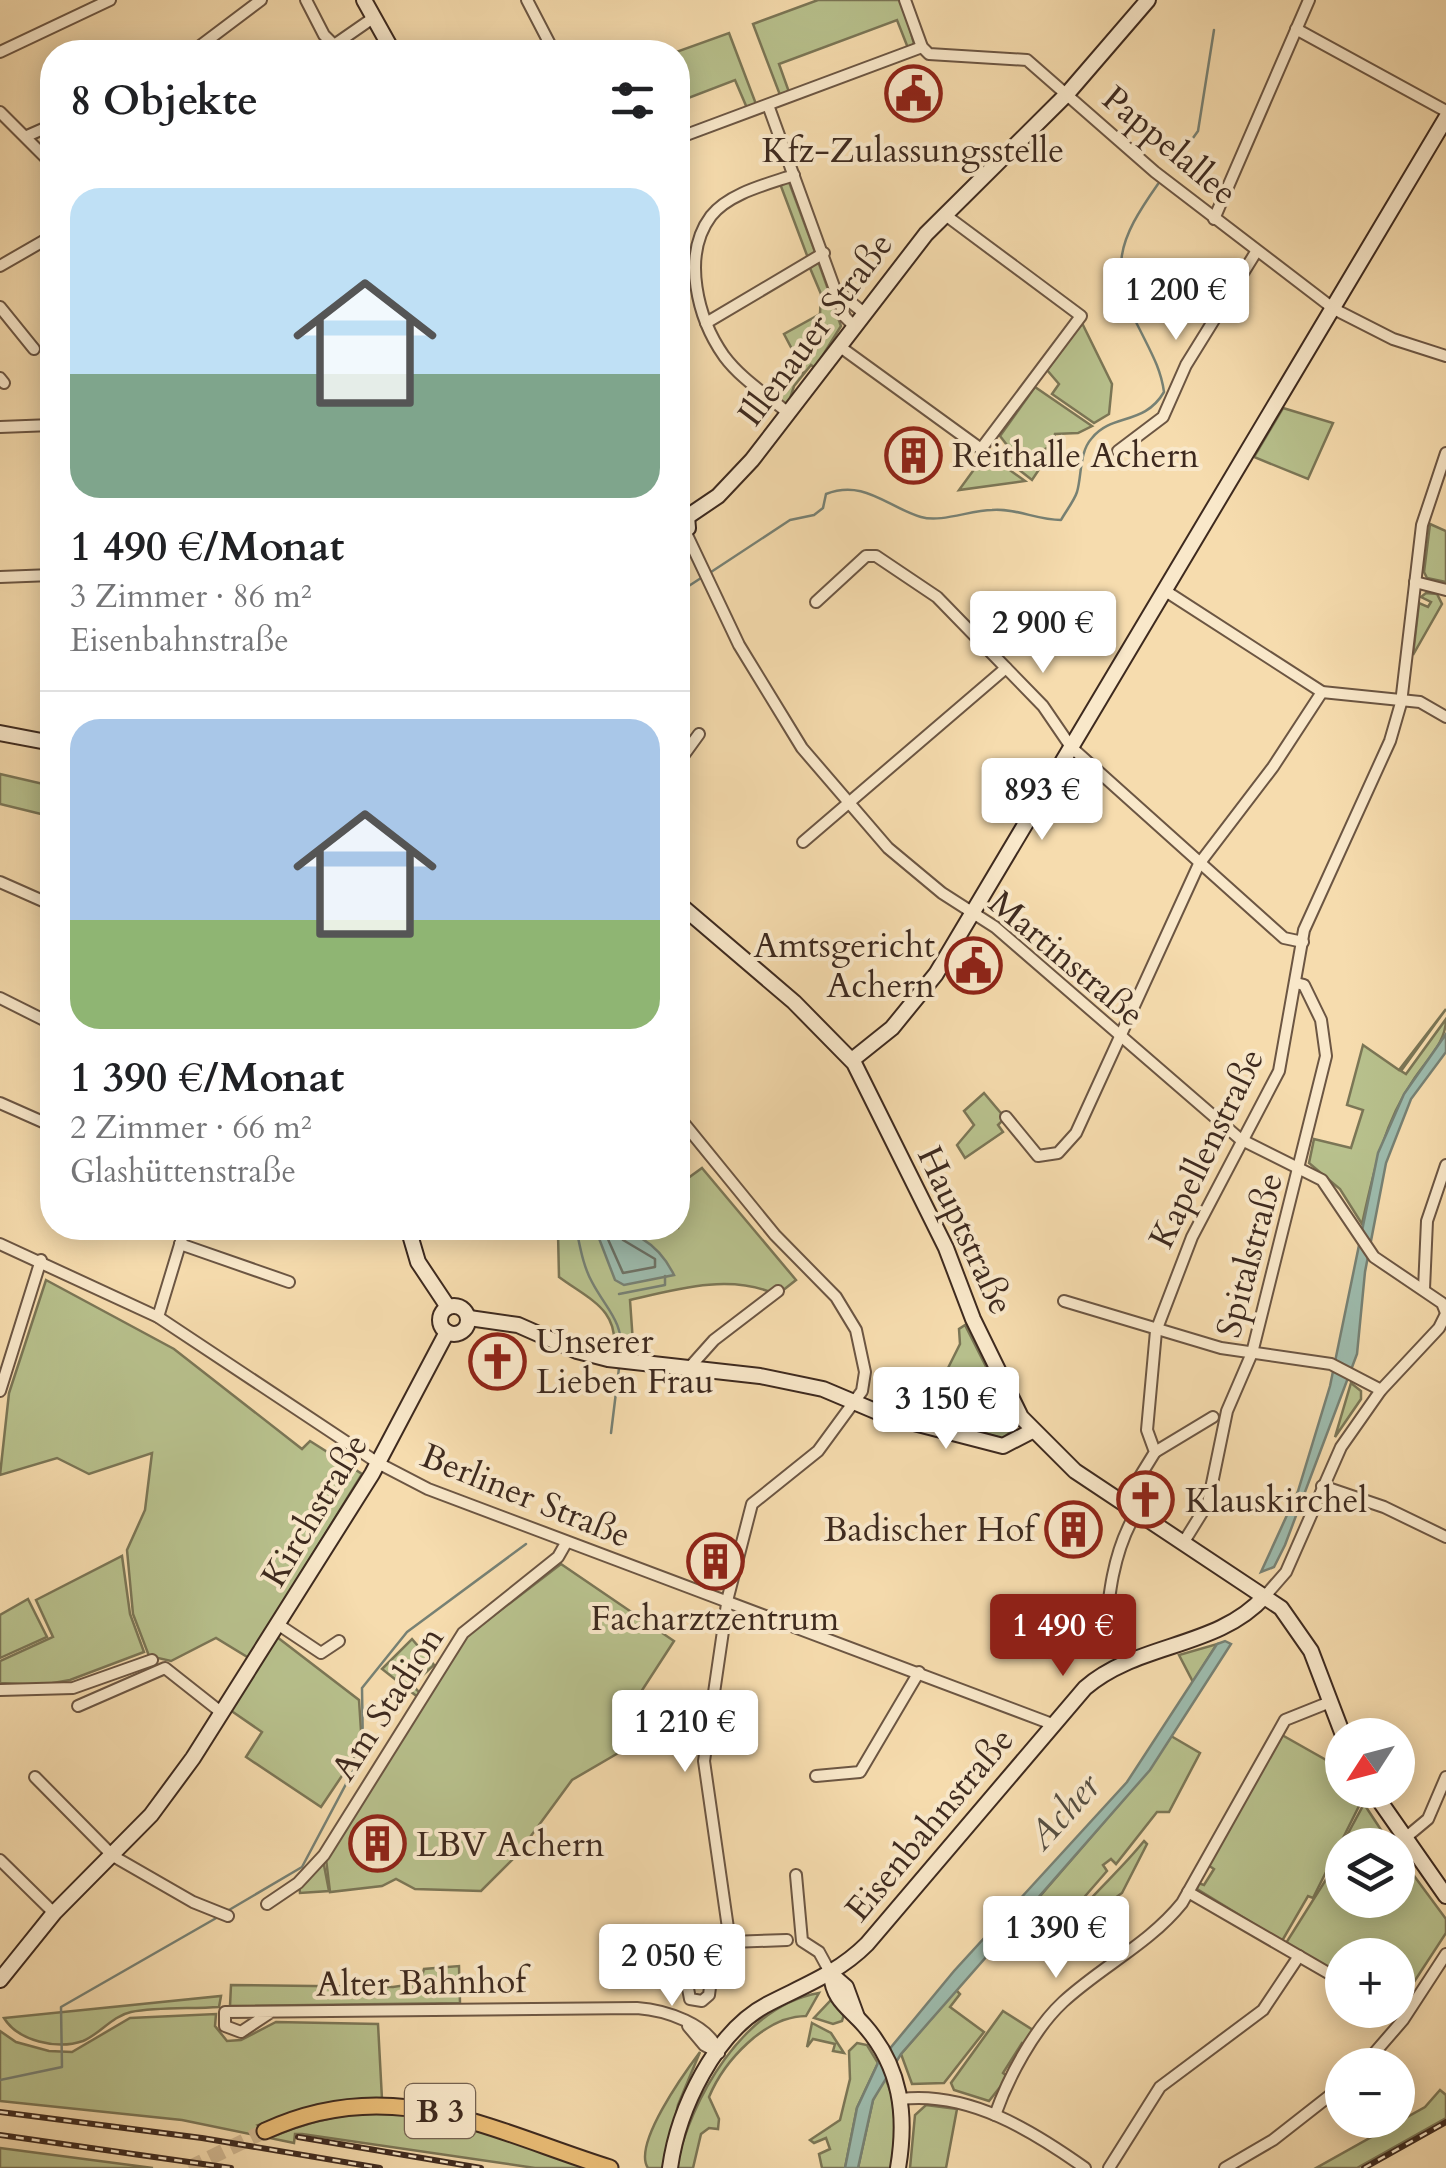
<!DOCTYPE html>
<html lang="de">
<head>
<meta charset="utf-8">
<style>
  body { margin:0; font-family:Cardo,serif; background:#f6f6f6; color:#202124; height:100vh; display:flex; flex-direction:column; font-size:38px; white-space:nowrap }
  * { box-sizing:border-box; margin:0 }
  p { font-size:32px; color:#757577 }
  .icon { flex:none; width:55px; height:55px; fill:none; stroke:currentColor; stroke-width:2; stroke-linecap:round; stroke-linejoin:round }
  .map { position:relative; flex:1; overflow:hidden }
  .sheet { position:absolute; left:40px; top:40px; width:650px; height:1200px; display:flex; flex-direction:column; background:#fff; border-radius:40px; box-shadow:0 5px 25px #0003 }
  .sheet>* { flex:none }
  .needle { width:65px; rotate:234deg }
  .fabs { position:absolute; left:1325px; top:1718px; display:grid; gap:20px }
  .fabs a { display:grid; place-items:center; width:90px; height:90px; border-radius:50%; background:#fff; box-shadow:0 5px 25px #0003; font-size:50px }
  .price { position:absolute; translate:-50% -85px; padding:0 22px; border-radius:10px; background:#fff; color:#222; font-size:32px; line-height:65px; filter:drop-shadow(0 2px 5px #0008) }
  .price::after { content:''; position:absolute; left:50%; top:60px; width:30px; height:22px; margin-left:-15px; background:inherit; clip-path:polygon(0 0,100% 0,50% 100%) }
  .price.active { background:#8f2418; color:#fff }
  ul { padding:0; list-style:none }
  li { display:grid; align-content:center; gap:20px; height:530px; padding:0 30px }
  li+li { border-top:2px solid #e0e0e0 }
  li span { display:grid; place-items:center; height:310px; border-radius:30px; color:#555 }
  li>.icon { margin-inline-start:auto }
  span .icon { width:180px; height:180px; fill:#fffc; stroke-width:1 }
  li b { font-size:42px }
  h2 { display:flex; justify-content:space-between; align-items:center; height:120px; padding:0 30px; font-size:42px }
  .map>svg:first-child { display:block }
  .green { fill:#b8c18d; stroke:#7b7656; stroke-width:2.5 }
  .water { fill:#9dbbad; stroke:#778174; stroke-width:2.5 }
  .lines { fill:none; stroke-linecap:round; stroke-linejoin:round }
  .shore { stroke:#6e7266; stroke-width:2.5 }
  .stream { stroke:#778174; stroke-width:2.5 }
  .primary-tunnel { stroke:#d1b891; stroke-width:15; stroke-dasharray:15 8; stroke-linecap:butt }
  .street-casing { stroke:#6c5643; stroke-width:14 }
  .secondary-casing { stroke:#3e2a1f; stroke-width:18 }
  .primary-casing { stroke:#3e2a1f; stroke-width:19 }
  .street { stroke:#f9e8ca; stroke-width:10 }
  .secondary { stroke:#f9e8ca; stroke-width:14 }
  .primary { stroke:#ebbe77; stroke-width:15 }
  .rail-casing { stroke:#3e2a1f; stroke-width:6 }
  .rail { stroke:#f9e8ca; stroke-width:2.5; stroke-dasharray:8; stroke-linecap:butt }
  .labels { text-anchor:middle; stroke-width:8; stroke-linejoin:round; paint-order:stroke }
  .shield { fill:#f9e8ca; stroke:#766352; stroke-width:2.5 }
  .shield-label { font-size:32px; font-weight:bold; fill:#3e2a1f }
  .street-label { font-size:35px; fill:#3e2a1f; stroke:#f9e8ca }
  .poi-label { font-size:35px; fill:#3e2a1f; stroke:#f9e8ca; text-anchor:start }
  .water-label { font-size:38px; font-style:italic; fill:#564e42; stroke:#f9e8ca }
</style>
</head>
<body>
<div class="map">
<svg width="1446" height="2168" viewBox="0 0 1446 2168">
  <rect width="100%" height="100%" fill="#f6dcae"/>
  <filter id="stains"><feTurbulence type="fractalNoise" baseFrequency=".002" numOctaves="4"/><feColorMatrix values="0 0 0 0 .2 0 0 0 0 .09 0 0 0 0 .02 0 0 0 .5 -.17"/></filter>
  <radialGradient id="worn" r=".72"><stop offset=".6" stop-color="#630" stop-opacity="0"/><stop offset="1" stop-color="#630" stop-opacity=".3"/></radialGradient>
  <g class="green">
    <polygon points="818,0 902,0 914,44 908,48 897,20 779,64 789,92 780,95 753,24"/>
    <polygon points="729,33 756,104 747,108 735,80 678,102 676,52"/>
    <polygon points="779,181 789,182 815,252 808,258"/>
    <polygon points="818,261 841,326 815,368 811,365 794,386 787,408 772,392 804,372 784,334 820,314 821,294 810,268"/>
    <polygon points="1082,323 1112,384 1109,414 1094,423 1052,394 1059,384 1047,370"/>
    <polygon points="1035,387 1092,426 1078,433 1055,434 1052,451 1047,448 1032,456 1044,462 1032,480 1004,458 1010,449 1000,436"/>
    <polygon points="1283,408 1333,423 1308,479 1254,457"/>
    <polygon points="986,453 1025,481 959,490"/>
    <polygon points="1430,524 1446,531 1446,582 1427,578 1424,572"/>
    <polygon points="1426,593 1437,594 1442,604 1413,655 1419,603 1428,607 1431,602 1421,597"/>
    <polygon points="0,774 52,786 52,795 47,794 41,814 0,804"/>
    <path d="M1446 1009 1401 1071 1406 1074 1446 1019C1446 1043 1427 1059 1414 1079 1384 1122 1373 1174 1362 1224L1340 1189 1309 1163 1314 1139 1351 1148 1363 1110 1347 1105 1363 1045 1399 1070Z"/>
    <polygon points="984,1093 1005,1118 998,1125 1003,1132 965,1158 957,1145 974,1125 964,1111"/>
    <path d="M702 1168 796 1280 777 1295C732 1273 676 1289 630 1300L634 1357 613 1354C621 1310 590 1300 559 1277L558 1233 554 1228H678V1174L684 1181Z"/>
    <polygon points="46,1280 174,1349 302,1449 310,1441 362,1474 249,1658 216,1638 171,1661 149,1656 133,1614 127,1550 145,1510 152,1453 89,1474 57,1458 0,1475 9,1393"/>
    <polygon points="965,1325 1016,1426 1003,1439 954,1423 953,1417 969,1419 972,1412 976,1417 988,1402 977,1390 978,1382 963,1378 959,1384 959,1377 945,1374 960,1344 959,1329"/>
    <polygon points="1351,1383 1361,1391 1361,1399 1335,1437"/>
    <polygon points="122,1556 130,1614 144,1652 70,1680 42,1685 0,1683 0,1661 53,1637 36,1600"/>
    <polygon points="561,1564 674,1641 637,1698 620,1752 572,1780 517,1855 481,1891 415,1889 396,1879 382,1886 330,1892 326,1859 463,1639"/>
    <polygon points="28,1599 47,1637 0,1658 0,1615"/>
    <polygon points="277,1637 359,1700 362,1746 321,1807 246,1757 262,1732 230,1710"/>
    <polygon points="412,1639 434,1665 412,1685 422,1695 419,1698 382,1669"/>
    <polygon points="1217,1644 1193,1682 1179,1655"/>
    <polygon points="1282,1735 1342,1769 1342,1790 1356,1790 1362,1800 1313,1898 1308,1896 1282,1941 1197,1889 1198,1883 1204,1885 1214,1869 1208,1865"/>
    <polygon points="1171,1736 1200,1753 1169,1812 1157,1812 1116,1864 1111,1859 1103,1865 1107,1871 1060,1925 1035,1902 1149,1770"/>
    <polygon points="1364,1804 1391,1845 1342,1845 1342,1850 1340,1848"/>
    <path d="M1144 1841 1147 1844 1122 1893 1059 1938C1088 1896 1115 1877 1144 1841Z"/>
    <polygon points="1342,1854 1342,1900 1398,1900 1398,1854 1446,1919 1446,1933 1399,2005 1398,1955 1342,1955 1342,1975 1286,1943"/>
    <polygon points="323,1860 329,1891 300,1893 299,1884"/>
    <polygon points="459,1966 460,2003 230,2006 231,1985 393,1987 420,1983 424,1969"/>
    <polygon points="956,1990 960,1994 950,2007 984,2032 944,2083 912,2084 901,2054"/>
    <path d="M819 1993 806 2016C765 2016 724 2061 709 2097L719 2119 718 2129 709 2128 701 2134 693 2168H676C690 2100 743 2006 819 1993Z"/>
    <path d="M221 1996 219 2007C190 2009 158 2007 131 2012 112 2016 100 2034 83 2041 57 2050 18 2041 4 2018Z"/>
    <polygon points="832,1999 844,2014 842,2021 833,2024 814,2018"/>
    <polygon points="1003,2011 1036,2032 1028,2045 1022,2043 1003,2073 1008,2077 989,2101 954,2090 951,2083"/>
    <path d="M216 2014 215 2026 227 2041 241 2040 276 2022 378 2024 382 2099 316 2105 258 2125 274 2136C400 2085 471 2126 589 2168H535L302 2134H295L294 2143 182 2120 0 2101V2031L16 2042 49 2051 72 2052 130 2018Z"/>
    <polygon points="812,2023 831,2033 844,2053 833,2051 835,2044 813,2039 807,2047"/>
    <polygon points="857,2043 867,2045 878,2063 857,2108 845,2168 822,2168 819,2154 830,2149 826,2138 814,2143 810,2140 840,2120 850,2079 849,2051"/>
    <path d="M700 2052 678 2105 664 2168H648C632 2145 685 2072 700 2052Z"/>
    <polygon points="885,2077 897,2109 893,2168 858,2168 873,2100"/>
    <polygon points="1440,2090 1446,2095 1446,2118 1357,2168 1316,2168 1425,2107"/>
    <polygon points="926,2105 957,2109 946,2168 910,2168 915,2115"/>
    <polygon points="0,2148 153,2168 0,2168"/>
  </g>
  <g class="water">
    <polygon points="1446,1034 1446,1052 1411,1099 1386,1163 1365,1272 1357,1354 1285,1545 1274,1567 1261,1572 1298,1491 1330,1386 1378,1153 1404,1094"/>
    <path d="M595 1228C631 1227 658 1242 674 1275L624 1285 615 1280Z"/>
    <polygon points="1225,1641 1231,1644 1150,1770 901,2054 873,2100 858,2168 845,2168 857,2108 878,2063 954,1971 1127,1782 1217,1644"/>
  </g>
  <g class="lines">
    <polyline class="shore" points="603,1228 623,1273 655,1267 655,1259 623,1240 619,1228"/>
    <g class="stream">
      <polyline points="1175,163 1198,131 1214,30"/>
      <path d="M708 574 790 520 814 515 823 508 826 494C864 479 887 507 921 517 941 523 971 510 992 510 1016 508 1037 520 1061 520 1066 511 1074 501 1077 492 1082 475 1079 452 1092 438 1112 413 1144 426 1164 392 1161 370 1152 354 1142 334 1107 268 1118 241 1158 184"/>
      <polyline points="678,593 701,578"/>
      <path d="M576 1228C580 1246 583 1266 592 1282 606 1309 624 1321 621 1355"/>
      <polyline points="619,1294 665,1285 665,1276"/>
      <polyline points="611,1433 619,1368"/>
      <polyline points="229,1910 302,1867 363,1752 362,1688 407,1632 526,1544"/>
      <polyline points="0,2080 62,2067 61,2007 218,1917"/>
    </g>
    <polyline class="primary-tunnel" points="189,2168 265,2131"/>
    <defs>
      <g id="street">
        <polyline points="306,0 324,35 341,52"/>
        <polyline points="527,0 554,52"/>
        <polyline points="905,0 922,47 929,54 1027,60 1155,172 1334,309 1393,339 1446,356"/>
        <polyline points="1296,29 1446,111"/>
        <polyline points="0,52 110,0"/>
        <polyline points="192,52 261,0"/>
        <polyline points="324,52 373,18"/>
        <polyline points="768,105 845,317 854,326"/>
        <polyline points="0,112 52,164"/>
        <polyline points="27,136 52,125"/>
        <polyline points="678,138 922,47"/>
        <polyline points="1214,219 1309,0"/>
        <polyline points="0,266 52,236"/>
        <polyline points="838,292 864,313"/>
        <polyline points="0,307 34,349"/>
        <polyline points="706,323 824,253"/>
        <polyline points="839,346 981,449 1081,316 944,214"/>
        <polyline points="0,378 4,383"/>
        <path d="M788 413C767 395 741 379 724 356 698 319 681 256 711 216 729 193 768 184 794 175"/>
        <polyline points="0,427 52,425"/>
        <polyline points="1118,451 1163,417 1186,365 1256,252"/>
        <polyline points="685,531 739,645 802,748 888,848 942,893 995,927 1240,1139 1322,1180 1374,1257 1442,1303 1446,1313"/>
        <polyline points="0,577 52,575"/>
        <polyline points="1415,582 1446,590"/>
        <polyline points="1164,590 1322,692 1420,702 1446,717"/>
        <polyline points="816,602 866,556 876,556 937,597 1043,706 1071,747 1284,938 1303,942"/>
        <polyline points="678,763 699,734"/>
        <polyline points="803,842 1006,668"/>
        <polyline points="0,882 52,905"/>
        <polyline points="0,998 52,1024"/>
        <polyline points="0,1103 52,1126"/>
        <polyline points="678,1116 775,1235 836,1297 856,1330 865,1372 862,1391 818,1451 752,1504 728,1597 704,1761 730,1942"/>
        <polyline points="1006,1117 1038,1156 1058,1153 1076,1133 1199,864 1273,767 1322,692"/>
        <polyline points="0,1244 158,1317 378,1463 428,1489 1052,1724"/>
        <polyline points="180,1244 289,1282"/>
        <polyline points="1424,1289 1427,1221 1446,1165"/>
        <polyline points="1064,1301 1221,1348 1331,1364 1381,1390"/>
        <polyline points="158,1317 185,1228"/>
        <polyline points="689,1368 714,1340 778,1291"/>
        <polyline points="0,1391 41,1260"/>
        <polyline points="1155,1452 1213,1417"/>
        <polyline points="1322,1486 1384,1507 1446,1537"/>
        <polyline points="1123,1504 1155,1452 1147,1430 1156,1331 1192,1237 1279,1071 1304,930 1390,741 1401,703 1422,525 1446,453"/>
        <polyline points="1185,1540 1208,1503 1227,1411 1252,1353 1326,1056 1321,1020 1304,985 1296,983"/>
        <polyline points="1265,1596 1286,1572 1341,1447 1381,1390 1439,1328 1446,1314"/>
        <polyline points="279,1625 321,1653 339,1641"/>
        <path d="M1131 1660 1127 1649 1105 1635C1109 1594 1113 1556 1132 1520"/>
        <polyline points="0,1690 73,1688 152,1660"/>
        <polyline points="78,1706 165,1668 222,1713"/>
        <polyline points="816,1776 860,1772 919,1672"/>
        <polyline points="35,1777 113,1856 193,1902 228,1916"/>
        <polyline points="1404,1839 1428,1819 1446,1777"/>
        <polyline points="0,1860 54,1913"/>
        <polyline points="796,1875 802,1941 819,1952 831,1974"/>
        <polyline points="1188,1892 1342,1981"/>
        <polyline points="267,1904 298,1883 324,1855 463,1633 558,1557 566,1543"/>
        <polyline points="711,1968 687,1983 690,1999 702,2001 709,1995 714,1956 730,1942 787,1940"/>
        <path d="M271 2012 241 2032 225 2026V2012L637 2008C665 2010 710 2024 719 2053"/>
        <polyline points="688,2026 704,2045 719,2053"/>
        <polyline points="1364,2065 1403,2020 1446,1954"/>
        <path d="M901 2099C969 2091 1033 2131 1085 2168"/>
        <path d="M995 2115C1008 2078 1034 2029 1063 2002 1102 1966 1149 1944 1182 1903L1285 1720 1330 1702"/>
        <polyline points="1109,2168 1160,2087 1263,2010 1299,1956"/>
        <polyline points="1225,2168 1273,2140 1342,2086"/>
      </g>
      <g id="secondary">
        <polyline points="364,0 393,52"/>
        <polyline points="687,517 718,496 752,460 926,234 1067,94 1148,0"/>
        <polyline points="678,533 688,528 687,517"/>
        <polyline points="0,733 52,743"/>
        <polyline points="678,903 794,1002 854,1063 946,1248 973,1319 1021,1417 1075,1471 1281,1608 1311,1651 1343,1735"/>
        <polyline points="852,1060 892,1028 936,974 1446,118"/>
        <polyline points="408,1228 418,1262 448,1307"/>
        <circle cx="454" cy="1320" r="14"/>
        <polyline points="469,1318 518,1325 577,1351 608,1359 760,1376 823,1389 887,1416 1003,1446 1032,1431"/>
        <polyline points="1372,1790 1446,1896"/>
        <path d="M831 1974C833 2000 848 2007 864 2025 901 2067 907 2115 898 2168"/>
        <polyline points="831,1974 846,1987 857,2017"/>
        <polyline points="0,1980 54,1913 151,1815 193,1758 372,1474 447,1332"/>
        <path d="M670 2168C678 2110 715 2030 770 2003 805 1985 838 1973 867 1944L1085 1688C1138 1642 1217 1649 1265 1596"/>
      </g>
      <path id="primary" d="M265 2131C392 2072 489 2130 610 2168"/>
    </defs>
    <use href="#street" class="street-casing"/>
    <use href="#secondary" class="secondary-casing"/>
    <use href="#primary" class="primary-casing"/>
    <use href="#street" class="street"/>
    <use href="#secondary" class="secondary"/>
    <use href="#primary" class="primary"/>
    <defs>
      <g id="rail">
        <polyline points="0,2112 202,2138 380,2168"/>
        <polyline points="0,2135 231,2168"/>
        <polyline points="298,2137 481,2168"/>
        <polyline points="1364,2168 1446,2122"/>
      </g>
    </defs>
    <use href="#rail" class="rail-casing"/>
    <use href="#rail" class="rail"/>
  </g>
  <defs>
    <symbol id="civic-ring" viewBox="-11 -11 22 22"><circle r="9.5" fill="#f9e8ca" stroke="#8f2418" stroke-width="1.5"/><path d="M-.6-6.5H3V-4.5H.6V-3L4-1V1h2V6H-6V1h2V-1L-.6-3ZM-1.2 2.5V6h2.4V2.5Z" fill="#8f2418"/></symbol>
    <symbol id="building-ring" viewBox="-11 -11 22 22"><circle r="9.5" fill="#f9e8ca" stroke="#8f2418" stroke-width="1.5"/><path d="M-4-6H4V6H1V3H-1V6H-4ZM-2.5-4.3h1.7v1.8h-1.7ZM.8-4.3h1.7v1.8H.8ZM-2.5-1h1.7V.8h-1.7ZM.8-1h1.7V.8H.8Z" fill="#8f2418"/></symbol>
    <symbol id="church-ring" viewBox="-11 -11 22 22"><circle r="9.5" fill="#f9e8ca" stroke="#8f2418" stroke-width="1.5"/><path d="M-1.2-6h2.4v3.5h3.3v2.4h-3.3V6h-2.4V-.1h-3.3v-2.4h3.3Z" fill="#8f2418"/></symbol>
  </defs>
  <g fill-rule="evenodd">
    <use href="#civic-ring" x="882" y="62" width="63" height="63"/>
    <use href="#building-ring" x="882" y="424" width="63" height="63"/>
    <use href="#civic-ring" x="942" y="934" width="63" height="63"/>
    <use href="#church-ring" x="466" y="1330" width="63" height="63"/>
    <use href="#church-ring" x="1114" y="1468" width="63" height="63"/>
    <use href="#building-ring" x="1042" y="1498" width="63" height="63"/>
    <use href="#building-ring" x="684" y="1530" width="63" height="63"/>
    <use href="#building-ring" x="346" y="1812" width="63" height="63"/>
  </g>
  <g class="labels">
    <rect class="shield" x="405" y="2084" width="70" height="54" rx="8"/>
    <g class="shield-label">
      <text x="440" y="2122">B 3</text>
    </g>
    <g class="street-label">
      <text transform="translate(1170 145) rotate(40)" y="12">Pappelallee</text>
      <text transform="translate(815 329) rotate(-53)" y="12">Illenauer Straße</text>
      <text transform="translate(1067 958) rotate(40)" y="12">Martinstraße</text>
      <text transform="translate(1206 1148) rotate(-64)" y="12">Kapellenstraße</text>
      <text transform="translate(966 1230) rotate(65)" y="12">Hauptstraße</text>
      <text transform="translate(1249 1255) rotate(-75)" y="12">Spitalstraße</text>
      <text transform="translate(526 1495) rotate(22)" y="12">Berliner Straße</text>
      <text transform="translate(314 1510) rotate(-59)" y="12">Kirchstraße</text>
      <text transform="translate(387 1703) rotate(-57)" y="12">Am Stadion</text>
      <text transform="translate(929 1824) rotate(-50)" y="12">Eisenbahnstraße</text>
      <text transform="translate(421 1982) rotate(-1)" y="12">Alter Bahnhof</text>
    </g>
    <g class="poi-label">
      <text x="913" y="162" text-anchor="middle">Kfz-Zulassungsstelle</text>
      <text x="952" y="467">Reithalle Achern</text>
      <text x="935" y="957" text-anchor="end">Amtsgericht<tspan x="935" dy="40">Achern</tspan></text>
      <text x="536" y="1353">Unserer<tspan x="536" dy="40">Lieben Frau</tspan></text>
      <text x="1185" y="1512">Klauskirchel</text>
      <text x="1035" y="1541" text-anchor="end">Badischer Hof</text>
      <text x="715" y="1630" text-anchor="middle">Facharztzentrum</text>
      <text x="416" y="1856">LBV Achern</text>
    </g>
    <g class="water-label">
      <text transform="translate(1063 1811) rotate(-48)" y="13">Acher</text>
    </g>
  </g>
  <rect width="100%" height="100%" filter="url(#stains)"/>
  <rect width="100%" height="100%" fill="url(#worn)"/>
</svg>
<div class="fabs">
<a><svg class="needle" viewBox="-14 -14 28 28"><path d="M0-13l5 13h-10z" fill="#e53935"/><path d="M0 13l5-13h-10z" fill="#757577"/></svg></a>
<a><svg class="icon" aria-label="layers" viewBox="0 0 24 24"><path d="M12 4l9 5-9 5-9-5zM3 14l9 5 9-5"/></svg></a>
<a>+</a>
<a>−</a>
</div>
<b class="price" style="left:1176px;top:343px">1 200 €</b>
<b class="price" style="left:1043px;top:676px">2 900 €</b>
<b class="price" style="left:1042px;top:843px">893 €</b>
<b class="price" style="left:946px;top:1452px">3 150 €</b>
<b class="price active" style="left:1063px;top:1679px">1 490 €</b>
<b class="price" style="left:685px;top:1775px">1 210 €</b>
<b class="price" style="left:1056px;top:1981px">1 390 €</b>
<b class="price" style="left:672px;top:2009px">2 050 €</b>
<section class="sheet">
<h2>8 Objekte<svg class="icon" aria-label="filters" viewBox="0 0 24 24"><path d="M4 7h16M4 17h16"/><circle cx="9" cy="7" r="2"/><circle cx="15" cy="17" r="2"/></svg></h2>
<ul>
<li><span style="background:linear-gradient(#bfe0f5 60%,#7fa58c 0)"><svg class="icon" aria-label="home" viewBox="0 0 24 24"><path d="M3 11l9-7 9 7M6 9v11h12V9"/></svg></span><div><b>1 490 €/Monat</b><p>3 Zimmer · 86 m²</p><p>Eisenbahnstraße</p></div></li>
<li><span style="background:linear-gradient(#a9c7e8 65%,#8fb573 0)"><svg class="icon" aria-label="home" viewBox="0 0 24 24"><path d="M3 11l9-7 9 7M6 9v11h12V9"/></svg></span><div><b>1 390 €/Monat</b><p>2 Zimmer · 66 m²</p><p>Glashüttenstraße</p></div></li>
</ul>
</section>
</div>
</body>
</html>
